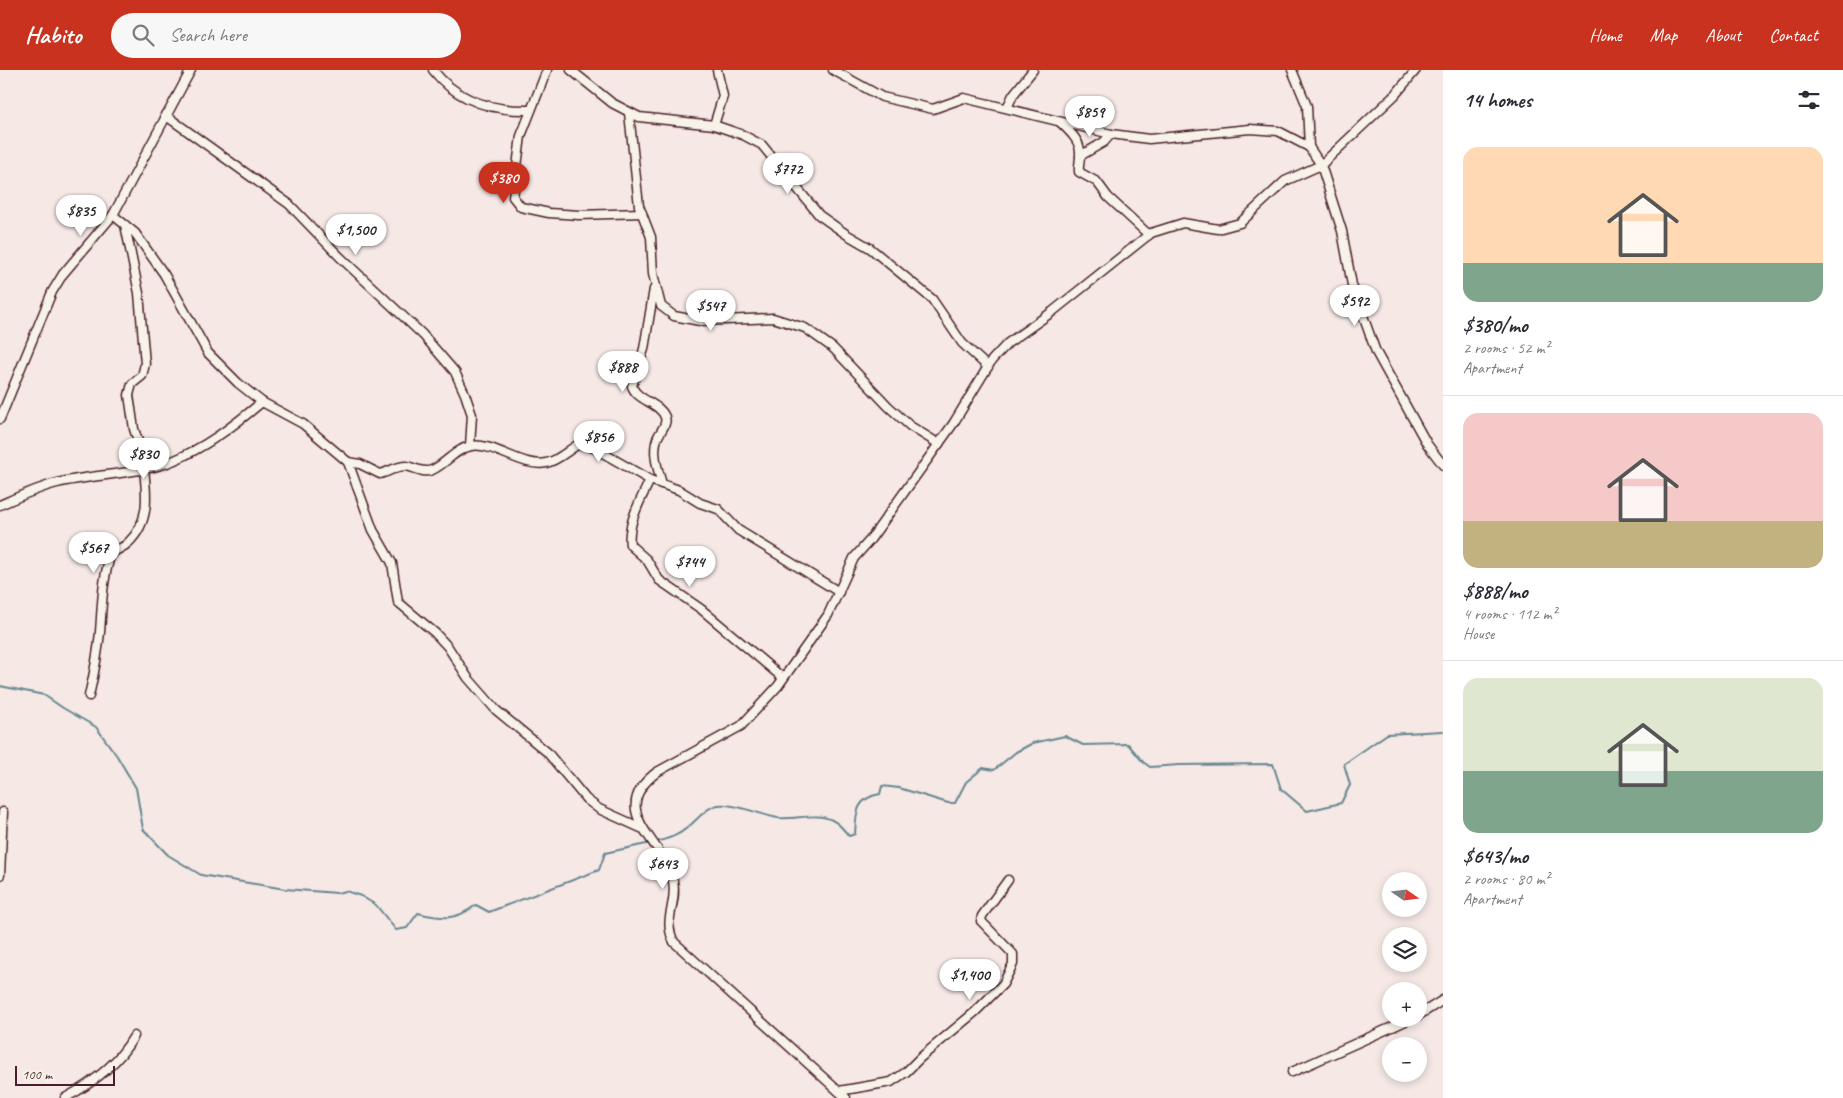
<!DOCTYPE html>
<html lang="en">
<head>
<meta charset="utf-8">
<style>
  body { margin:0; font-family:Caveat,sans-serif; background:#f7f7f7; color:#2b2b33; height:100vh; display:flex; flex-direction:column; font-size:19px; white-space:nowrap }
  * { box-sizing:border-box; margin:0 }
  p { font-size:16px; color:#7c7c81 }
  .icon { flex:none; width:28px; height:28px; fill:none; stroke:currentColor; stroke-width:2; stroke-linecap:round; stroke-linejoin:round }
  .map { position:relative; flex:1; overflow:hidden }
  .details { display:flex; flex-direction:column; background:#fff; width:400px }
  .details>* { flex:none }
  .needle { width:32px; rotate:104deg }
  .controls { position:absolute; left:1382px; top:802px; display:grid; gap:10px }
  .controls a { display:grid; place-items:center; width:45px; height:45px; border-radius:50%; background:#fff; box-shadow:0 2px 8px #0003; font-size:25px }
  .scale { position:absolute; left:15px; bottom:12px; width:100px; box-sizing:border-box; padding-left:5px; border:2px solid #4a1f2b; border-top:0; font-size:14px; line-height:18px; white-space:nowrap; color:#4a1f2b; -webkit-text-stroke:4px #f7f3e8; paint-order:stroke }
  .price { position:absolute; translate:-50% -42px; padding:0 11px; border-radius:18px; background:#fff; color:#222; font-size:16px; line-height:32px; filter:drop-shadow(0 1px 2px #0008) }
  .price::after { content:''; position:absolute; left:50%; top:30px; width:15px; height:11px; margin-left:-8px; background:inherit; clip-path:polygon(0 0,100% 0,50% 100%) }
  .price.on { background:#c8321e; color:#fff }
  ul { padding:0; list-style:none }
  li { display:grid; align-content:center; gap:10px; height:265px; padding:0 20px }
  li+li { border-top:1px solid #e1e1e2 }
  li span { display:grid; place-items:center; height:155px; border-radius:15px; color:#555 }
  li>.icon { margin-inline-start:auto }
  span .icon { width:90px; height:90px; fill:#fffc; stroke-width:1 }
  li b { font-size:21px }
  h2 { display:flex; justify-content:space-between; align-items:center; height:60px; padding:0 20px; font-size:21px }
  header { display:flex; align-items:center; gap:30px; box-sizing:border-box; height:70px; padding:0 25px; background:#c8321e; color:#fff }
  header strong { font-size:24px }
  nav { display:flex; gap:28px; margin-inline-start:auto; font-size:18px }
  .search { width:350px; height:45px; background:#f7f7f7; display:flex; align-items:center; gap:12px; box-sizing:border-box; padding:0 18px; border-radius:28px; color:#7c7c81; font-size:19px }
  main { display:flex; flex:1; min-height:0 }
  .map>svg:first-child { display:block }
  .lines { fill:none; stroke-linecap:round; stroke-linejoin:round }
  .stream { stroke:#678790; stroke-width:2 }
  .minor-casing { stroke:#4a1f2b; stroke-width:11 }
  .minor { stroke:#f7f3e8; stroke-width:8 }
</style>
</head>
<body>
<header>
<strong>Habito</strong>
<div class="search"><svg class="icon" aria-label="search" viewBox="0 0 24 24"><circle cx="10" cy="10" r="6"/><path d="M15 15l6 6"/></svg>Search here</div>
<nav><a>Home</a><a>Map</a><a>About</a><a>Contact</a></nav>
</header>
<main>
<div class="map">
<svg width="1443" height="1028" viewBox="0 0 1443 1028">
  <rect width="100%" height="100%" fill="#f5e8e5"/>
  <filter id="ink" filterUnits="userSpaceOnUse"><feTurbulence type="fractalNoise" baseFrequency=".02" numOctaves="2"/><feDisplacementMap in="SourceGraphic" scale="10" xChannelSelector="R" yChannelSelector="G"/><feConvolveMatrix kernelMatrix="1 2 1 2 8 2 1 2 1" color-interpolation-filters="sRGB"/></filter>
  <g filter="url(#ink)">
    <g class="lines">
      <g class="stream">
        <path d="M0 616 44 625 63 638 96 657 117 686 136 718 143 759 168 785 201 805 285 819 337 823 346 821 361 826 376 835 396 860 407 858 418 843C443 849 455 851 476 835L489 842 599 800 605 783 651 773"/>
        <path d="M656 772C667 769 678 766 687 758 696 751 706 737 718 735 734 733 761 745 778 748 795 750 817 742 832 750 839 753 844 760 849 766L855 764C856 743 856 728 880 724L882 716 899 718 948 733H955L966 712 983 698 994 700 1016 682 1033 673 1065 666 1083 675 1128 674 1143 692 1150 697 1179 695 1273 694 1281 719 1307 741 1341 733 1350 715 1344 694 1387 664 1443 661"/>
      </g>
      <defs>
        <g id="minor">
          <path d="M433 0C457 31 492 41 530 40"/>
          <polyline points="547,0 521,66 513,127 521,137 549,143 579,145 642,143"/>
          <polyline points="571,0 612,33 639,47 714,55 743,65 762,75 819,145 846,164 870,178 932,229 962,273 988,297"/>
          <polyline points="833,0 882,27 933,39 964,28 1111,64 1149,69 1250,59 1278,61 1309,77"/>
          <polyline points="1292,0 1307,36 1309,77 1321,95 1342,161 1352,215 1376,282 1427,374 1443,395"/>
          <polyline points="1007,38 1013,25 1033,0"/>
          <polyline points="629,43 639,136 651,167 653,204 661,236 674,246 700,251 773,248 805,258 833,278 888,336 910,356 939,374"/>
          <polyline points="165,45 289,134 340,187 423,265 455,302 465,324 472,345 470,376"/>
          <path d="M1060 52C1068 60 1080 70 1080 82 1081 89 1078 94 1079 102L1097 112 1108 127 1149 165"/>
          <polyline points="714,55 723,26 717,0"/>
          <polyline points="1080,86 1104,72 1111,64"/>
          <polyline points="113,145 135,163 164,204 208,283 238,313 262,332 303,354 348,392 373,460 392,493 398,532 435,563 448,577 468,608 496,640 547,682 586,729 599,739 641,758"/>
          <polyline points="125,155 139,223 145,294 142,306 132,314 129,325 134,359 147,398"/>
          <path d="M654 219 644 279 632 316C637 331 659 332 665 347 668 355 659 362 657 369 652 383 658 400 662 414"/>
          <polyline points="0,349 52,222 63,204 113,145 191,0"/>
          <path d="M348 392 360 394 380 404C389 402 396 396 406 396 414 397 423 404 432 400 446 394 455 379 471 376 494 372 522 398 546 393 558 391 568 380 579 374L594 378 650 410 679 420 700 433 718 439 738 460 839 522"/>
          <path d="M650 410C641 429 627 453 630 475L647 490 659 510 701 539 783 608"/>
          <path d="M0 435C18 427 37 418 57 413 94 404 134 405 170 392 205 378 233 356 262 332"/>
          <path d="M89 626C94 604 98 584 100 562 102 537 102 514 109 490 112 479 121 480 128 473 150 452 147 426 144 399"/>
          <polyline points="0,805 3,742"/>
          <polyline points="1419,945 1443,930"/>
          <polyline points="1292,1002 1410,949"/>
          <polyline points="839,1021 891,1012 906,1002 920,988 975,942 1003,914 1013,894 1013,884 981,851 982,846 1008,810"/>
          <path d="M65 1028C93 1013 118 994 134 966"/>
          <path d="M846 1028 674 872C662 849 678 834 673 811 665 770 604 742 657 702L741 656 778 616 828 545 854 488 870 470 953 354 992 290 1008 273 1052 242 1151 163 1183 153 1218 159 1240 153 1285 111 1321 95 1395 25 1416 0"/>
        </g>
      </defs>
      <use href="#minor" class="minor-casing"/>
      <use href="#minor" class="minor"/>
    </g>
  </g>
</svg>
<div class="controls">
<a><svg class="needle" viewBox="-14 -14 28 28"><path d="M0-13l5 13h-10z" fill="#e53935"/><path d="M0 13l5-13h-10z" fill="#7c7c81"/></svg></a>
<a><svg class="icon" aria-label="layers" viewBox="0 0 24 24"><path d="M12 4l9 5-9 5-9-5zM3 14l9 5 9-5"/></svg></a>
<a>+</a>
<a>−</a>
</div>
<div class="scale">100 m</div>
<b class="price" style="left:1090px;top:68px">$859</b>
<b class="price" style="left:788px;top:125px">$772</b>
<b class="price on" style="left:504px;top:134px">$380</b>
<b class="price" style="left:81px;top:167px">$835</b>
<b class="price" style="left:356px;top:186px">$1,500</b>
<b class="price" style="left:1355px;top:257px">$592</b>
<b class="price" style="left:711px;top:262px">$547</b>
<b class="price" style="left:623px;top:323px">$888</b>
<b class="price" style="left:599px;top:393px">$856</b>
<b class="price" style="left:144px;top:410px">$830</b>
<b class="price" style="left:94px;top:504px">$567</b>
<b class="price" style="left:690px;top:518px">$744</b>
<b class="price" style="left:663px;top:820px">$643</b>
<b class="price" style="left:970px;top:931px">$1,400</b>
</div>
<section class="details">
<h2>14 homes<svg class="icon" aria-label="filters" viewBox="0 0 24 24"><path d="M4 7h16M4 17h16"/><circle cx="9" cy="7" r="2"/><circle cx="15" cy="17" r="2"/></svg></h2>
<ul>
<li><span style="background:linear-gradient(#ffd9b3 75%,#7fa58c 0)"><svg class="icon" aria-label="home" viewBox="0 0 24 24"><path d="M3 11l9-7 9 7M6 9v11h12V9"/></svg></span><div><b>$380/mo</b><p>2 rooms · 52 m²</p><p>Apartment</p></div></li>
<li><span style="background:linear-gradient(#f6c9c9 70%,#c2b280 0)"><svg class="icon" aria-label="home" viewBox="0 0 24 24"><path d="M3 11l9-7 9 7M6 9v11h12V9"/></svg></span><div><b>$888/mo</b><p>4 rooms · 112 m²</p><p>House</p></div></li>
<li><span style="background:linear-gradient(#dfe7d0 60%,#7fa58c 0)"><svg class="icon" aria-label="home" viewBox="0 0 24 24"><path d="M3 11l9-7 9 7M6 9v11h12V9"/></svg></span><div><b>$643/mo</b><p>2 rooms · 80 m²</p><p>Apartment</p></div></li>
</ul>
</section>
</main>
</body>
</html>
